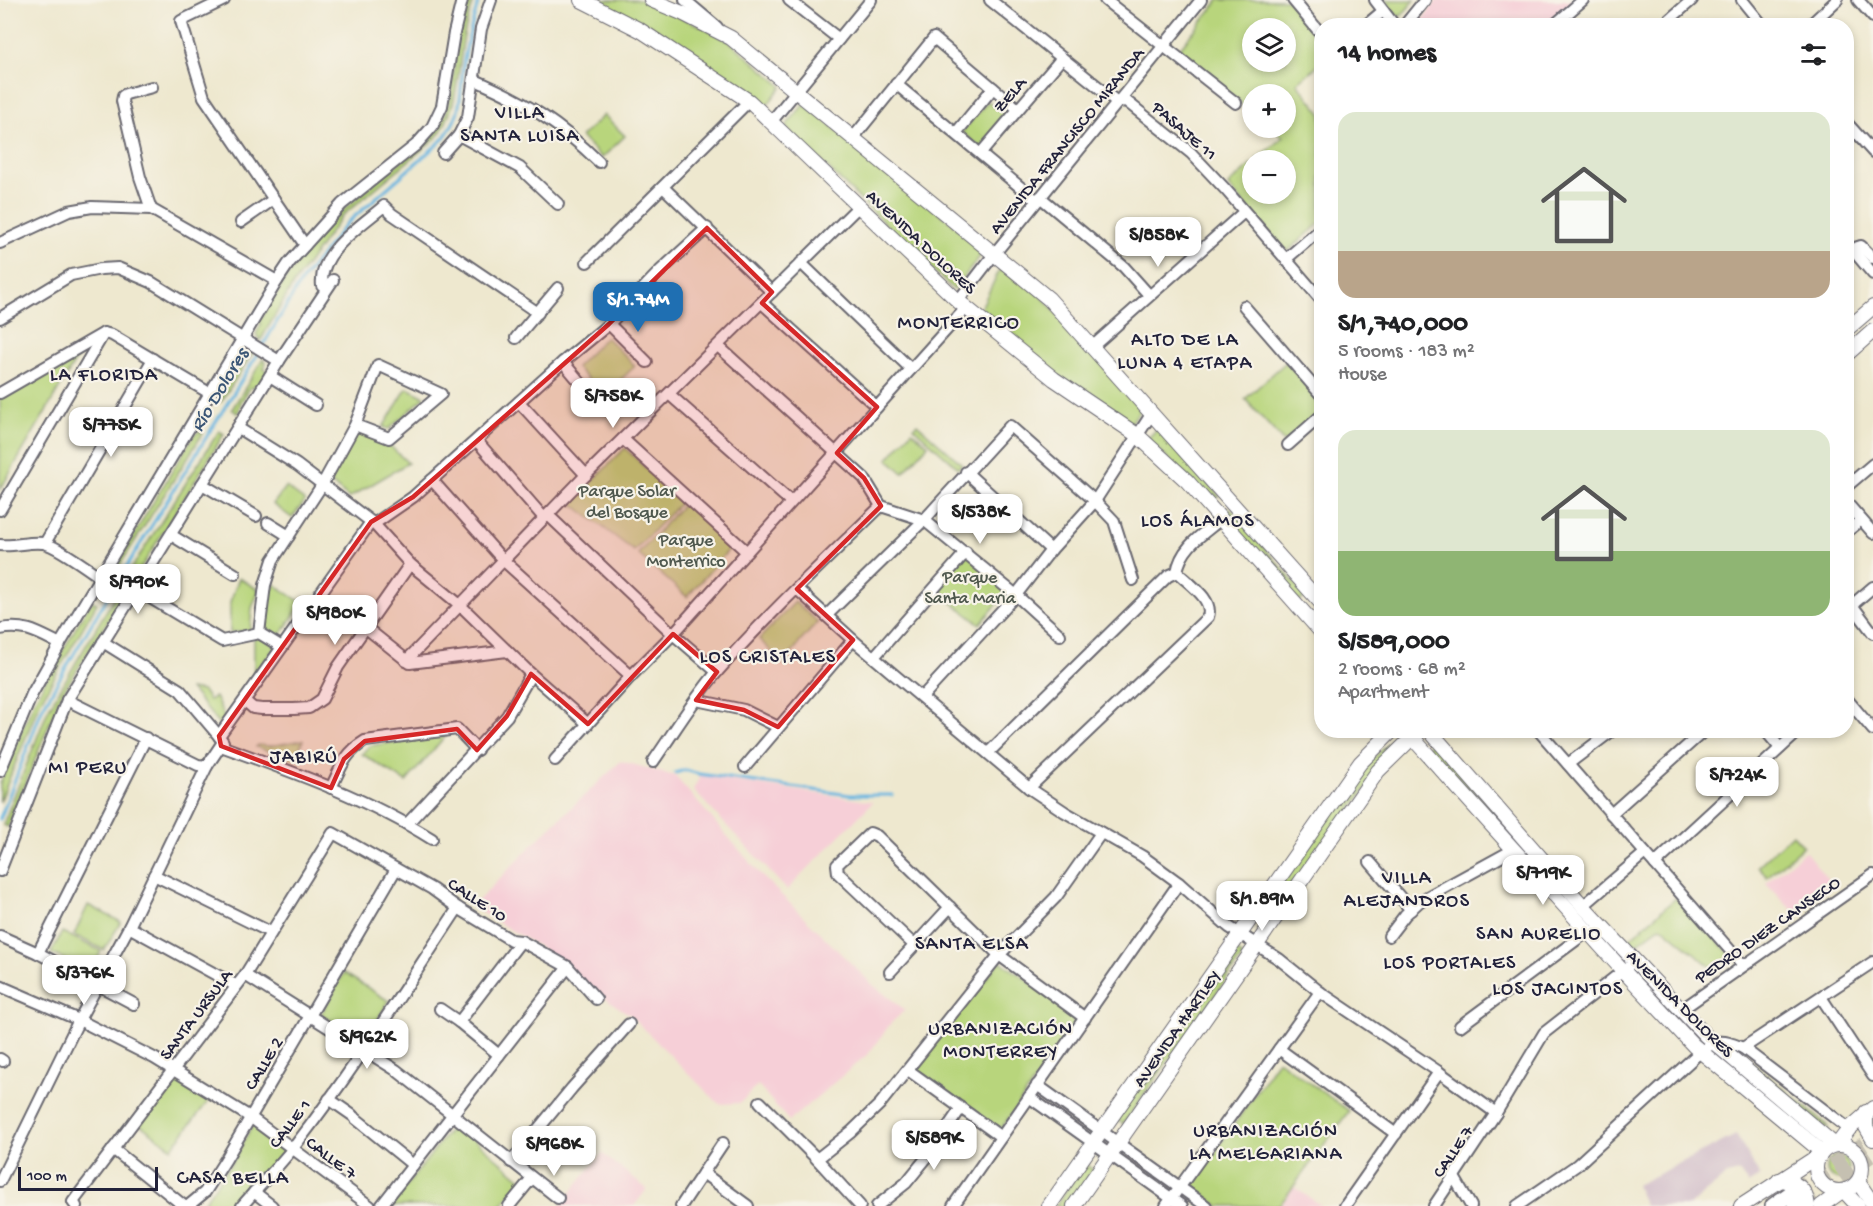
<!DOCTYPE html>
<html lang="en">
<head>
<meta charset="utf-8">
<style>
  body { margin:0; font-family:"Gochi Hand",sans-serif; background:#f2f2f2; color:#202124; height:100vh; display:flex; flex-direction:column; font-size:22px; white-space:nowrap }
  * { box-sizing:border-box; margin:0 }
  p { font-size:20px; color:#757577 }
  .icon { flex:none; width:33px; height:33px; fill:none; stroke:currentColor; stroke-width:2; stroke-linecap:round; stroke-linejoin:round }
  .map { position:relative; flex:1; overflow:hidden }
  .sheet { position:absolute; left:1314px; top:18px; width:540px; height:720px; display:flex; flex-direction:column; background:#fff; border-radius:24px; box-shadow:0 3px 9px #0003 }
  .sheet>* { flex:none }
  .tools { position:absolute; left:1242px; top:18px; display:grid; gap:12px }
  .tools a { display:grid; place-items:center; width:54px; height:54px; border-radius:50%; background:#fff; box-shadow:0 3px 9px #0003; font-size:30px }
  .scale { position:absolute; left:18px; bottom:15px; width:140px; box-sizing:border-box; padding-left:6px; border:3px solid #22223b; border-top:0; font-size:16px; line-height:21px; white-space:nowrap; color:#22223b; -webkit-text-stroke:4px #f7f3e8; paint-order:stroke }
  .price { position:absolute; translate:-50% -51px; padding:0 14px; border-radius:12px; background:#fff; color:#222; font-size:20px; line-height:39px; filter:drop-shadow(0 2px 3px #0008) }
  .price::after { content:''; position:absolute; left:50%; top:36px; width:18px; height:14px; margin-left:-9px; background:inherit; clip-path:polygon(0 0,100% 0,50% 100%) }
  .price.active { background:#1f6fb2; color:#fff }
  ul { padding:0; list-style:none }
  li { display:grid; align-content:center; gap:12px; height:318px; padding:0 24px }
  li span { display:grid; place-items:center; height:186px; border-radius:18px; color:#555 }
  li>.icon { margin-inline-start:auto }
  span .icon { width:108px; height:108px; fill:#fffc; stroke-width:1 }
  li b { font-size:26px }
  h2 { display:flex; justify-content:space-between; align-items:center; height:72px; padding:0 24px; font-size:26px }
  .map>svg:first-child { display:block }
  .built { fill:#f6cfd7 }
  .industrial { fill:#d1bdc9 }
  .green { fill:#b8d57b; stroke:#6d7c5b; stroke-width:1.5; fill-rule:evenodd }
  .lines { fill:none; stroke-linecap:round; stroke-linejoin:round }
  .stream { stroke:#67b5e1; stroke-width:3 }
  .highway-tunnel { stroke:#c5c0b1; stroke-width:15; stroke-dasharray:15 8; stroke-linecap:butt }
  .minor-casing { stroke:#69676f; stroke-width:14 }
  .major-casing { stroke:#69676f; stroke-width:16 }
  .highway-casing { stroke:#69676f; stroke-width:18 }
  .minor { stroke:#fff; stroke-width:10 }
  .major { stroke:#fff; stroke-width:14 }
  .highway { stroke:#fff; stroke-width:15 }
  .marked { fill:#d62828; fill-opacity:0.2; stroke:#d62828; stroke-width:4.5; stroke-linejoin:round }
  .labels { text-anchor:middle; stroke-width:4.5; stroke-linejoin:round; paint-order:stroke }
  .street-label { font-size:18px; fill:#22223b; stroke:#f7f3e8 }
  .park-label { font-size:18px; fill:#4f584e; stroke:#f7f3e8 }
  .neighbourhood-label { font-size:20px; letter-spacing:1.5px; fill:#22223b; stroke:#f7f3e8 }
  .water-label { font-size:20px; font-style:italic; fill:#3a5575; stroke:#f7f3e8 }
</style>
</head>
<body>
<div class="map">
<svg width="1873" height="1206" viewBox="0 0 1873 1206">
  <rect width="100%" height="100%" fill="#f7f3e8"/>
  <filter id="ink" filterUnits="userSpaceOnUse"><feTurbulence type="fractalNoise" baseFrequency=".0167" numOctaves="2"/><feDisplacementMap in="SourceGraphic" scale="12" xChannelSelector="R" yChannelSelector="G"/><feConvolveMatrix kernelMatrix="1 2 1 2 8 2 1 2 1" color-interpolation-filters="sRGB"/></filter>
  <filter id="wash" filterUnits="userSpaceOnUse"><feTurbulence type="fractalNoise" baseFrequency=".008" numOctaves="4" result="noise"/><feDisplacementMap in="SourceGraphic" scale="24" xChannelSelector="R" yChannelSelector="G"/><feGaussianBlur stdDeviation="1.35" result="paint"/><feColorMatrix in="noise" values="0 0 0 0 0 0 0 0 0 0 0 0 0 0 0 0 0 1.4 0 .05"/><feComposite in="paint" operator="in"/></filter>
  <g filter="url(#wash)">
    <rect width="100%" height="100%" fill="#eee8cf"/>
    <g class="built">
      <polygon points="1437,0 1576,0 1546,25 1417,26"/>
      <polygon points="621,761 675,776 762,876 873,985 905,1010 891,1023 869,1053 789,1121 758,1085 740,1103 719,1104 629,1014 592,990 541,948 472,907 537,840"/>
      <polygon points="700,776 873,802 787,890 693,790"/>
      <polygon points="1805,851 1833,886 1794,912 1766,883"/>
      <polygon points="602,1153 647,1189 634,1206 560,1206"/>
      <polygon points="1294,1187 1322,1206 1281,1206"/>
    </g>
    <polygon class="industrial" points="1736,1135 1760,1176 1748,1184 1739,1172 1727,1175 1689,1206 1645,1206 1636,1185"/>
    <g class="green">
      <path d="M469 0H474C470 13 465 27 463 41 457 75 458 112 435 139L342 216 294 283 260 341 256 334 261 324 259 322C282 283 307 243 341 212 370 185 402 161 432 136 454 112 452 77 457 46 459 30 464 15 469 0Z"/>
      <polygon points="594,0 640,0 701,26 729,41 782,86 765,108 624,14"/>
      <path d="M1219 0H1290L1321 38V63L1297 83 1321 113V222L1289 250 1284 251 1228 185 1252 164V194H1286V160H1256L1283 137 1272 128H1286V94H1252V112L1176 53ZM1252 28H1286V62H1252Z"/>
      <polygon points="1385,0 1415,0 1401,16 1398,16"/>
      <polygon points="988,101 1007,117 981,148 962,132"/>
      <polygon points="804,104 985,250 954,290 785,127"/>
      <polygon points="604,115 625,136 602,158 581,137"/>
      <polygon points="1002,265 1044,299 1141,408 1130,425 1051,371 979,312"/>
      <polygon points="606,337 635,366 604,396 576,367"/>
      <polygon points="84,346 0,490 0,395"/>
      <polygon points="249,350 253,352 221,402 218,400 218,394 234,365 238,365"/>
      <polygon points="263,359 266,363 264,369 268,372 260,384 250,388 241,402 238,414 232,409"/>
      <polygon points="1286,362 1321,402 1321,411 1284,442 1245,399"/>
      <polygon points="407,388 425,397 389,429 383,427"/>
      <polygon points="917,424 962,464 958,468 914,428"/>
      <polygon points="1158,428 1219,496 1213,501 1147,439"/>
      <polygon points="199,431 203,433 193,449 108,584 105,582 194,435"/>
      <polygon points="219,431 224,434 126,592 119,588"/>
      <polygon points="357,431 386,442 408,463 349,498 330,482"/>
      <polygon points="912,431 928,445 903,473 888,459"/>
      <polygon points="625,448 681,502 634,551 571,503"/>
      <polygon points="286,487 305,501 292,518 273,504"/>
      <polygon points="685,502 733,545 687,597 638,554"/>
      <polygon points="1229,507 1306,596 1299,602 1223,513"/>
      <polygon points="968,552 1011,588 980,624 934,589"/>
      <polygon points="239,578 259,590 252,608 250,630 230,633 230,602"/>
      <polygon points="274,584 302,603 280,636 264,627 265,610"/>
      <polygon points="115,596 121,600 60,697 8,827 3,825 48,710"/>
      <polygon points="93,601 97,603 39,704 0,802 0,784 34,701 86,610"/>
      <polygon points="795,602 818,622 799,643 784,665 759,639"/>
      <polygon points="254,638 264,638 276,647 254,673"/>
      <polygon points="190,689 203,691 209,700 215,697 225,718 219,724"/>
      <polygon points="447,734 406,782 362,754 369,746"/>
      <polygon points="1397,736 1402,740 1264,926 1256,920 1364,766"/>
      <polygon points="303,740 295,760 256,747 258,745 270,746"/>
      <polygon points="1433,742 1623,957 1620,960 1427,747"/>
      <polygon points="1792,834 1803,846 1767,877 1758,866"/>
      <polygon points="1676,898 1734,958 1715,970 1661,926 1634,946 1629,939"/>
      <polygon points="88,905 121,922 104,950 74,935"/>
      <polygon points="62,932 101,951 91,972 51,953"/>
      <polygon points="1235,950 1243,956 1123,1124 1116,1119"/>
      <polygon points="1000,961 1080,1018 1000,1130 914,1069"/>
      <polygon points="344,973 389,1001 364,1041 321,1014"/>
      <polygon points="1738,1052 1827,1125 1828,1129 1805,1112 1735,1053"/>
      <polygon points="1278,1060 1349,1111 1279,1206 1219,1206 1192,1186"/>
      <polygon points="175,1077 210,1099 172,1148 138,1123"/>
      <polygon points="455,1123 522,1180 501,1206 391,1206"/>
      <polygon points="253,1124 287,1149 238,1206 201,1206 236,1156"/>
      <circle cx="1838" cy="1168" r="11"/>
      <polygon points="1085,1164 1093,1170 1068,1206 1055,1206"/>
    </g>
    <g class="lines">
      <g class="stream">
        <path d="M262 347 300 283 346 224 439 143C465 115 459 94 464 60 468 39 473 20 479 0"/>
        <polyline points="675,773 685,770 699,774 850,795 892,795"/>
        <polyline points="0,819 43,707 99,611 259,352"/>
      </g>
    </g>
  </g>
  <g filter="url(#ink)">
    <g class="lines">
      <g class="highway-tunnel">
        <polyline points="1794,1191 1873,1138"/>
        <polyline points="1801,1202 1873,1154"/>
      </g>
      <defs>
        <g id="minor">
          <polyline points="224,0 181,21 204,97 305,245"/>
          <polyline points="685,0 717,27"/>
          <polyline points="789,0 839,39"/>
          <polyline points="990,0 1117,102 1126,101 1191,153 1226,190 1322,301"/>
          <polyline points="1105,0 1236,103"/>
          <polyline points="1293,0 1322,35"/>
          <polyline points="1375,0 1395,26"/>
          <polyline points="1742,0 1763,26"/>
          <polyline points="1858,0 1873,17"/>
          <polyline points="1365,26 1383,11"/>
          <polyline points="1404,26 1425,0"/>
          <polyline points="1553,26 1583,0"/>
          <polyline points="1662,26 1692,0"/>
          <polyline points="1809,26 1837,0"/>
          <path d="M475 80C526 102 559 123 599 162"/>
          <polyline points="896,84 1037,201"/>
          <polyline points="771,122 871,0"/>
          <polyline points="1846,122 1873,152"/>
          <polyline points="956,133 993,88"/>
          <polyline points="459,135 520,168 558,204"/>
          <polyline points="853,138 934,38 1018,109"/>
          <polyline points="443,153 459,135 468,117 481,29 491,0"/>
          <polyline points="981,153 1062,58"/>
          <polyline points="663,187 772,292"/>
          <polyline points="1040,197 1124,267 1149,295"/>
          <polyline points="151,209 140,177 122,101 123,96 126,94 152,87"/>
          <polyline points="241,222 274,199"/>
          <polyline points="0,243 69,211 92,207 151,209 277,281"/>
          <polyline points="1846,246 1852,249 1873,274"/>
          <polyline points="1852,249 1861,246 1873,258"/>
          <polyline points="1286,259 1322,228"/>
          <polyline points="587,262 749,101"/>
          <polyline points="801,263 911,369"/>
          <path d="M326 289 322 286C318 252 362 225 384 206L392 214 538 313"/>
          <polyline points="958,301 995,253 1201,0"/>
          <polyline points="762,303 877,407"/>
          <polyline points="1244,306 1322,396"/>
          <polyline points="0,318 71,275 101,269 118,268 151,282 279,361"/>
          <polyline points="609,324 647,362"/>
          <polyline points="516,338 558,288"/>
          <polyline points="718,346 864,478 881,506 924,520 1016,595 1060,635"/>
          <polyline points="1092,347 1244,212"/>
          <polyline points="563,362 600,406"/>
          <polyline points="270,376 316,405"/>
          <polyline points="0,393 104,333 112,335 211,394"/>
          <polyline points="669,394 791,502"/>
          <polyline points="519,402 586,475"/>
          <polyline points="238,428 297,465 374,524 410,564 460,605 531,674 588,724"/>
          <polyline points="623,439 747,552"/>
          <polyline points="477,441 544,518"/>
          <polyline points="1288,445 1322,415"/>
          <polyline points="966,472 1051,550"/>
          <polyline points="432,480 503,560 631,676"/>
          <polyline points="202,484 256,516"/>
          <polyline points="1846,487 1873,464"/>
          <polyline points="1846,502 1873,533"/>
          <polyline points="0,510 104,333"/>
          <polyline points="548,515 673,634 717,672"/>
          <polyline points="268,523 289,536"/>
          <polyline points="374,524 413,497 563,362 609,324 660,271 707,228"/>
          <polyline points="1849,530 1861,520"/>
          <polyline points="171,535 235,574"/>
          <polyline points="45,543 153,359"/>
          <path d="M0 545C14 547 29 541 43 543 54 544 90 570 100 577"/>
          <path d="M1177 572C1181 547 1203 534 1221 519"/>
          <polyline points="797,589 853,640 1029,788 1065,812 1142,856 1179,883 1229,927 1279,959 1320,992 1439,1072 1496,1113"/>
          <polyline points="137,590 222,641 259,633"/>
          <polyline points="1852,605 1873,633"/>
          <polyline points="1847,606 1852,605 1873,587"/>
          <polyline points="827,615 924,520 1010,426 1095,501 1114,521 1133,580"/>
          <polyline points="365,627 410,663 507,651"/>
          <path d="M0 629C25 624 38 633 60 644"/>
          <polyline points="282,647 259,633 265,585 273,560 322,485 355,425 378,365 441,394 389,438 355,425"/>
          <polyline points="874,657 966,552"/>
          <polyline points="406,661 586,475 858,207"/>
          <polyline points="922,697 1016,595 1051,550 1095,501 1152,413"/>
          <polyline points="1846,698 1873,730"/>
          <polyline points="67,700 198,765 207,766 223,742 219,736 180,690 103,642"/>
          <polyline points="696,700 744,710 778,727"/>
          <polyline points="245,701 253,708 262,709 294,709 309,708 322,699 338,667 410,564"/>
          <polyline points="1538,730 1743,965"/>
          <polyline points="1765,730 1780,748"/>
          <polyline points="219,736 371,522"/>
          <path d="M221 746C293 772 367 798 432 839"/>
          <path d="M988 753 1168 576 1177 572C1189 584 1214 599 1208 617L1029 788"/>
          <polyline points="555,760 631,676 673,634 966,308"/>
          <path d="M653 762C674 732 693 700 717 672 768 614 826 560 881 506"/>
          <polyline points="1568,764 1613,730"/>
          <polyline points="745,767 853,640"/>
          <polyline points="0,771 32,694 60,644 277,281 289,263 342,204 416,145 432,127 442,106 454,33 462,0"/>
          <path d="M331 788C341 767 345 753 365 741L457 729 477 750"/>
          <polyline points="1611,814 1705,730"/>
          <polyline points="407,824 507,716 531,674"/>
          <polyline points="1370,862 1411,910"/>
          <polyline points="1655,864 1800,730"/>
          <polyline points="0,871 67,700 279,361 333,280"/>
          <polyline points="154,875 270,932"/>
          <polyline points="1583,906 1645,853"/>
          <polyline points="129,927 235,985"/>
          <polyline points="0,936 38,953 134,1004"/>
          <polyline points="1389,936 1405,915 1420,901 1513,850"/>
          <polyline points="914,945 838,873 837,865 870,833 877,836 999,955 1085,1018"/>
          <polyline points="38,953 146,738"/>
          <polyline points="890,972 950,907"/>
          <polyline points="245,975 396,1070 558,1198"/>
          <polyline points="0,986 79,1020 154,1058 250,1117 370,1206"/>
          <polyline points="1821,997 1873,1076"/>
          <polyline points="440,1009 459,1022"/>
          <polyline points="1681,1010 1873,875"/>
          <polyline points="1460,1026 1587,932"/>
          <polyline points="1743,1048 1873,962"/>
          <polyline points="1279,1049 1396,1134"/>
          <polyline points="499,1055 459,1022 521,941"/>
          <polyline points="0,1059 3,1061"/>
          <polyline points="908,1070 1001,1137"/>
          <polyline points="1037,1085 1206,1206"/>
          <polyline points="1029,1097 1182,1206"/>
          <polyline points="329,1099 352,1115"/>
          <polyline points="760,1102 817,1159 860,1206"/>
          <polyline points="355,1118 413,1165"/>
          <polyline points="113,1149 184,1206"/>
          <polyline points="817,1159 851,1132 880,1104 999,955 1056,897 1101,833"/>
          <polyline points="511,1162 572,1088 629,1024"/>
          <polyline points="703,1173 748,1206"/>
          <polyline points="1454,1177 1471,1206"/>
          <polyline points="0,1181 79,1020 129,927 207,766"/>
          <polyline points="254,1192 272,1206"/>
          <polyline points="76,1206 73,1202 245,975 333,833 432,889 458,908 511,940 521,941 568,967 596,999"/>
          <polyline points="188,1206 205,1192 226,1159 396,869"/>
          <path d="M242 1206C259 1186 278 1167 294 1147 353 1071 405 988 458 908"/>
          <polyline points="381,1206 568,967"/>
          <polyline points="509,1206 532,1178"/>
          <polyline points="681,1206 723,1143"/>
          <polyline points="877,1206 906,1183 928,1156 961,1108"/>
          <polyline points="953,1206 1179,883"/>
          <polyline points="1166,1206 1320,992"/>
          <polyline points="1345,1206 1439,1072"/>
          <polyline points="1434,1206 1496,1113 1544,1033 1628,967"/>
          <path d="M1517 1206 1577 1165 1700 1052C1719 1038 1722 1040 1743 1048L1849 1129"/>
        </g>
        <g id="major">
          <polyline points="581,0 640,30 749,101 958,301 1054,379 1137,435 1187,481 1322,633"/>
          <polyline points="651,0 682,13 731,38 1049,299 1322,604"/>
          <polyline points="1846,330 1873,307"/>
          <polyline points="1846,355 1873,331"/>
          <polyline points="1409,730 1419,745 1617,964 1694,1046 1822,1152"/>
          <polyline points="1429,730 1583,906 1706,1036 1835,1145"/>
          <polyline points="1866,1112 1866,1127 1873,1139"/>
          <circle cx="1839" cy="1168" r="23"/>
          <polyline points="1837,1145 1849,1129 1873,1108"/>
          <path d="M1779 1180C1796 1181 1806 1189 1808 1206"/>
          <polyline points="1858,1182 1873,1204"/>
          <polyline points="1844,1191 1858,1206"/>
          <polyline points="1049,1206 1360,763 1393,730"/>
          <polyline points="1074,1206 1378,771 1419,731"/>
          <polyline points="1741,1206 1821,1154"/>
          <polyline points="1821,1206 1842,1191"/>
        </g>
        <g id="highway">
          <polyline points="1773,1206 1794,1191"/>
          <polyline points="1795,1206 1801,1202"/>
        </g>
      </defs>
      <use href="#minor" class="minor-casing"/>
      <use href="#major" class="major-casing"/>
      <use href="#highway" class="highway-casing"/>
      <use href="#minor" class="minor"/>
      <use href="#major" class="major"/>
      <use href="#highway" class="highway"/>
    </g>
  </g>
  <path class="marked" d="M707 228 772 292 762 303 877 407 837 453 864 478 881 506 797 589 853 640 778 727 744 710 696 700 717 672 673 634 588 724 531 674 507 716 477 750 457 729 365 741 344 759 331 788 221 746 219 736 371 522 413 497 477 441 609 324Z"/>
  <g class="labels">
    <g class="street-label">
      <text transform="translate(1009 94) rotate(-50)" y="6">ZELA</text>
      <text transform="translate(1185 130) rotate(41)" y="6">PASAJE 11</text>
      <text transform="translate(1066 140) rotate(-51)" y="6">AVENIDA FRANCISCO MIRANDA</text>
      <text transform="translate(922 241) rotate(43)" y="6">AVENIDA DOLORES</text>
      <text transform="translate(478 899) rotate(33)" y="6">CALLE 10</text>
      <text transform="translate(1767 929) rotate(-35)" y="6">PEDRO DIEZ CANSECO</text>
      <text transform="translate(1681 1003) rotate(45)" y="6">AVENIDA DOLORES</text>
      <text transform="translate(195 1014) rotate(-53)" y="6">SANTA URSULA</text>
      <text transform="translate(1176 1028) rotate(-55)" y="6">AVENIDA HARTLEY</text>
      <text transform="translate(263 1063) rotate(-59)" y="6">CALLE 2</text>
      <text transform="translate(289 1123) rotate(-52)" y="6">CALLE 1</text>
      <text transform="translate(1452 1151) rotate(-56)" y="6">CALLE 7</text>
      <text transform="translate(332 1157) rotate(37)" y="6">CALLE 7</text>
    </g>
    <g class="park-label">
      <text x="627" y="496">Parque Solar<tspan x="627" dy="21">del Bosque</tspan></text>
      <text x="686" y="545">Parque<tspan x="686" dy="21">Monterrico</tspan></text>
      <text x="970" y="582">Parque<tspan x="970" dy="21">Santa Maria</tspan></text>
    </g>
    <g class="neighbourhood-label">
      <text x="520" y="118">VILLA<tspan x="520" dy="23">SANTA LUISA</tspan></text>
      <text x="959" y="328">MONTERRICO</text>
      <text x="1185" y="345">ALTO DE LA<tspan x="1185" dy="23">LUNA 4 ETAPA</tspan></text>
      <text x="104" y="380">LA FLORIDA</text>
      <text x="1198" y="526">LOS ÁLAMOS</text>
      <text x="768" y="662">LOS CRISTALES</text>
      <text x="304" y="762">JABIRÚ</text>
      <text x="88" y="773">MI PERU</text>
      <text x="1407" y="883">VILLA<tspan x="1407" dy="23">ALEJANDROS</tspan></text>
      <text x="1539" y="939">SAN AURELIO</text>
      <text x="972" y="949">SANTA ELSA</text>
      <text x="1450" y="968">LOS PORTALES</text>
      <text x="1558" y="994">LOS JACINTOS</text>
      <text x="1001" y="1034">URBANIZACIÓN<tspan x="1001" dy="23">MONTERREY</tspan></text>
      <text x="1266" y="1136">URBANIZACIÓN<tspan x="1266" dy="23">LA MELGARIANA</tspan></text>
      <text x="233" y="1183">CASA BELLA</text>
    </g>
    <g class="water-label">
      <text transform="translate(218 389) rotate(-59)" y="7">Río Dolores</text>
    </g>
  </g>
</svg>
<div class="tools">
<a><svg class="icon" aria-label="layers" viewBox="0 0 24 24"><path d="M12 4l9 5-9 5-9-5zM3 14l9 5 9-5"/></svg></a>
<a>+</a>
<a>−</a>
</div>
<div class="scale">100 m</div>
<b class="price" style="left:1158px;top:268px">S/858K</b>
<b class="price active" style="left:638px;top:333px">S/1.74M</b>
<b class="price" style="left:613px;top:429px">S/758K</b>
<b class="price" style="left:111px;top:458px">S/775K</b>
<b class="price" style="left:980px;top:545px">S/538K</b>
<b class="price" style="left:138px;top:615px">S/790K</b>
<b class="price" style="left:335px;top:646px">S/980K</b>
<b class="price" style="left:1737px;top:808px">S/724K</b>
<b class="price" style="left:1543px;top:906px">S/719K</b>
<b class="price" style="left:1262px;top:932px">S/1.89M</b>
<b class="price" style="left:84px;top:1006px">S/376K</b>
<b class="price" style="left:367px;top:1070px">S/962K</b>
<b class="price" style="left:934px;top:1171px">S/589K</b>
<b class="price" style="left:554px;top:1177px">S/968K</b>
<section class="sheet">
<h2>14 homes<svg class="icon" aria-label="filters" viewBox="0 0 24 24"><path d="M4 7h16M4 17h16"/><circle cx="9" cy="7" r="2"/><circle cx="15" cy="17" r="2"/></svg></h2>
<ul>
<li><span style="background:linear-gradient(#dfe7d0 75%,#b9a48a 0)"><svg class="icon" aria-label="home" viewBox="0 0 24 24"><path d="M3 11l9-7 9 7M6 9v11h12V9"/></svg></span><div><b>S/1,740,000</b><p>5 rooms · 183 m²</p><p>House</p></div></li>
<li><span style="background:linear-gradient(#dfe7d0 65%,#8fb573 0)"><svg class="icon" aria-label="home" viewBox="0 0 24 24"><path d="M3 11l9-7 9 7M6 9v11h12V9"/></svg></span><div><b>S/589,000</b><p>2 rooms · 68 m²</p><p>Apartment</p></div></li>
</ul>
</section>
</div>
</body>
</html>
